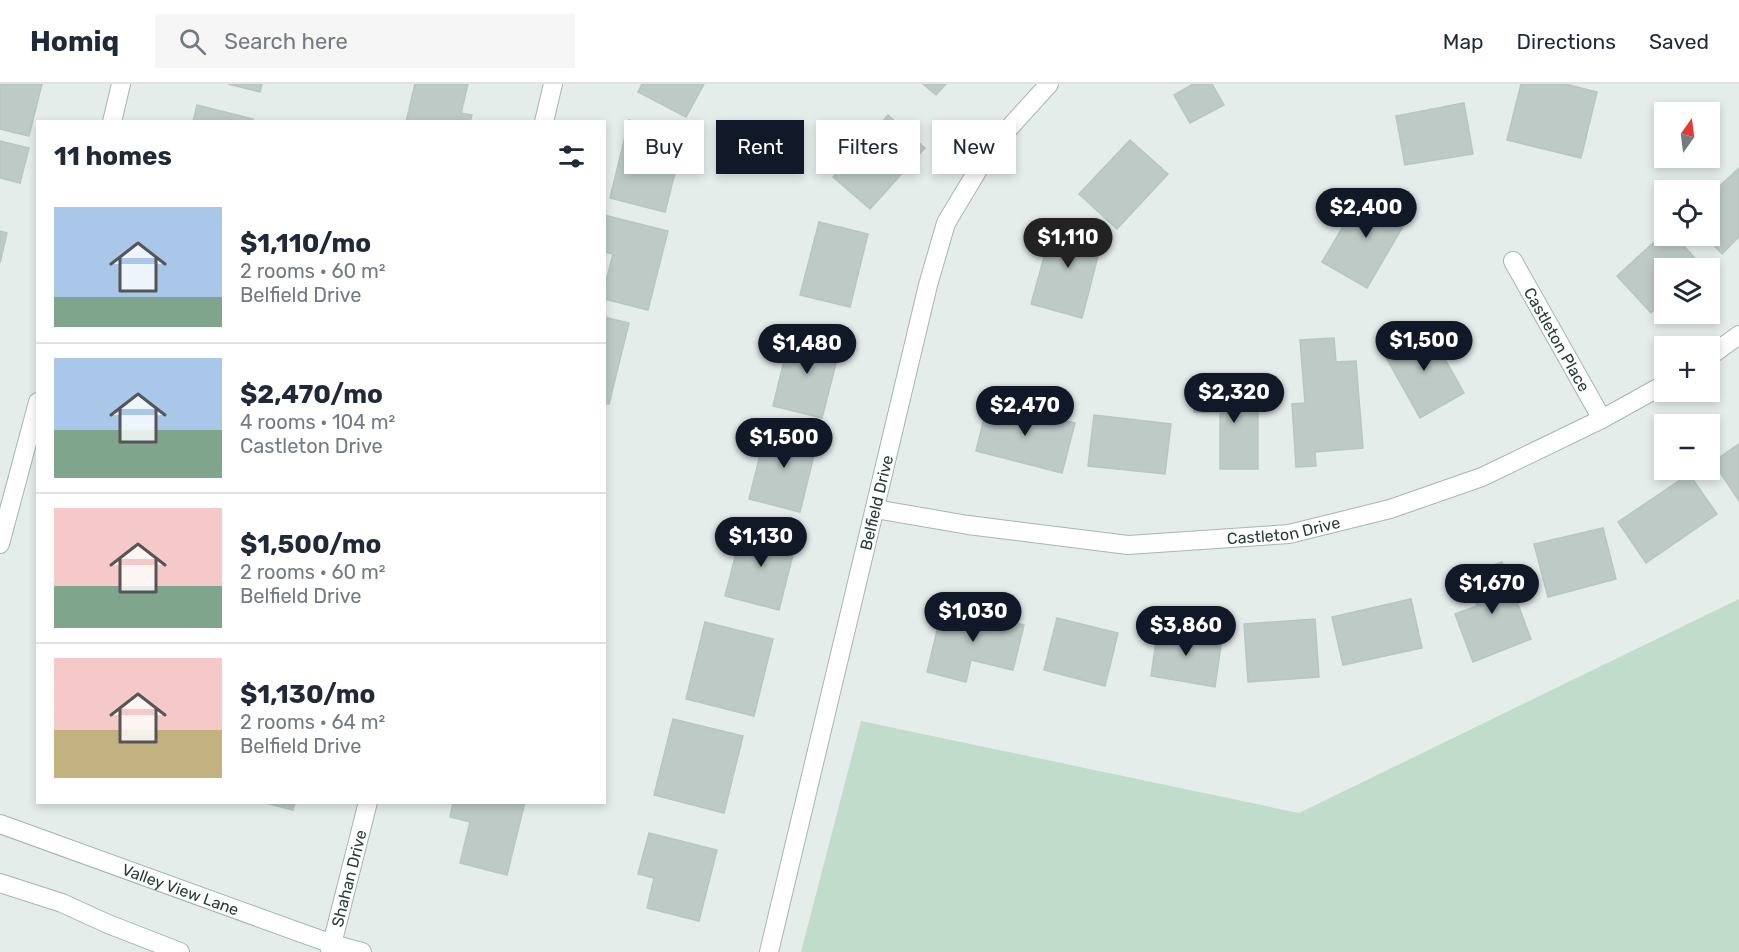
<!DOCTYPE html>
<html lang="en">
<head>
<meta charset="utf-8">
<style>
  body { margin:0; font-family:Rubik,sans-serif; background:#f6f6f7; color:#1f2937; height:100vh; display:flex; flex-direction:column; font-size:22px; white-space:nowrap }
  * { box-sizing:border-box; margin:0 }
  p { font-size:20px; color:#747a83 }
  .icon { flex:none; width:33px; height:33px; fill:none; stroke:currentColor; stroke-width:2; stroke-linecap:round; stroke-linejoin:round }
  .map { position:relative; flex:1; overflow:hidden }
  .sheet { position:absolute; left:36px; top:36px; width:570px; height:684px; display:flex; flex-direction:column; background:#fff; border-radius:0px; box-shadow:0 3px 9px #0003 }
  .sheet>* { flex:none }
  .top-card { position:absolute; left:624px; top:36px; width:570px; height:54px; display:flex; gap:12px }
  .needle { width:39px; rotate:14deg }
  .buttons { position:absolute; left:1654px; top:18px; display:grid; gap:12px }
  .buttons a { display:grid; place-items:center; width:66px; height:66px; border-radius:0px; background:#fff; box-shadow:0 3px 9px #0003; font-size:30px }
  .price { position:absolute; translate:-50% -51px; padding:0 14px; border-radius:21px; background:#111827; color:#fff; font-size:20px; line-height:39px; filter:drop-shadow(0 2px 3px #0008) }
  .price::after { content:''; position:absolute; left:50%; top:36px; width:18px; height:14px; margin-left:-9px; background:inherit; clip-path:polygon(0 0,100% 0,50% 100%) }
  .price.active { background:#222; color:#fff }
  ul { padding:0; list-style:none }
  li { display:flex; align-items:center; gap:18px; height:150px; padding:0 18px }
  li+li { border-top:2px solid #e0e1e3 }
  li span { display:grid; place-items:center; flex:none; width:168px; height:120px; border-radius:0px; color:#555 }
  li>.icon { margin-inline-start:auto }
  span .icon { width:72px; height:72px; fill:#fffc; stroke-width:1 }
  li b { font-size:26px }
  h2 { display:flex; justify-content:space-between; align-items:center; height:72px; padding:0 18px; font-size:26px }
  .chip { padding:0 21px; border-radius:0px; background:#fff; box-shadow:0 3px 9px #0003; font-size:21px; line-height:54px }
  .chip.active { background:#111827; color:#fff }
  header { display:flex; align-items:center; gap:36px; box-sizing:border-box; height:84px; padding:0 30px; background:#fff; border-bottom:2px solid #e0e1e3 }
  header strong { font-size:28px }
  nav { display:flex; gap:33px; margin-inline-start:auto; font-size:21px }
  .search { width:420px; height:54px; background:#f6f6f7; display:flex; align-items:center; gap:15px; box-sizing:border-box; padding:0 21px; border-radius:0px; color:#747a83; font-size:22px }
  .map>svg:first-child { display:block }
  .green { fill:#c0dcca }
  .building { fill:#bdcac6; stroke:#b8c6c1; stroke-width:1.5 }
  .lines { fill:none; stroke-linecap:round; stroke-linejoin:round }
  .street-casing { stroke:#a8b5b1; stroke-width:20 }
  .secondary-casing { stroke:#a1b5af; stroke-width:20 }
  .street { stroke:#fff; stroke-width:18 }
  .secondary { stroke:#fff; stroke-width:18 }
  .labels { text-anchor:middle; stroke-width:4.5; stroke-linejoin:round; paint-order:stroke }
  .street-label { font-size:16px; fill:#253d39; stroke:#f5f9f8 }
</style>
</head>
<body>
<header>
<strong>Homiq</strong>
<div class="search"><svg class="icon" aria-label="search" viewBox="0 0 24 24"><circle cx="10" cy="10" r="6"/><path d="M15 15l6 6"/></svg>Search here</div>
<nav><a>Map</a><a>Directions</a><a>Saved</a></nav>
</header>
<div class="map">
<svg width="1739" height="868" viewBox="0 0 1739 868">
  <rect width="100%" height="100%" fill="#e5edea"/>
  <polygon class="green" points="1739,515 1739,868 801,868 861,637 1299,729"/>
  <g class="building">
    <polygon points="0,0 42,0 29,52 0,45"/>
    <polygon points="228,0 262,0 260,8"/>
    <polygon points="415,0 468,0 461,29 472,31 470,38 406,38"/>
    <polygon points="642,0 704,0 686,33 638,8"/>
    <polygon points="923,0 946,0 936,11"/>
    <polygon points="1193,0 1212,0 1224,21 1190,39 1174,11"/>
    <polygon points="1521,0 1565,0 1597,8 1581,74 1507,56"/>
    <polygon points="1464,19 1473,70 1405,81 1396,32"/>
    <polygon points="197,21 253,35 252,38 193,38"/>
    <polygon points="888,31 925,64 870,125 833,93"/>
    <polygon points="629,36 685,50 665,128 610,114"/>
    <polygon points="1130,56 1168,90 1117,145 1079,110"/>
    <polygon points="0,57 29,64 20,99 0,94"/>
    <polygon points="1739,84 1739,153 1722,170 1705,152 1710,152 1710,111"/>
    <polygon points="1364,107 1409,132 1367,204 1322,178"/>
    <polygon points="604,131 668,147 648,226 604,215 604,205 613,170 604,168"/>
    <polygon points="1054,137 1104,149 1082,234 1031,220"/>
    <polygon points="819,138 868,150 850,223 800,211"/>
    <polygon points="0,147 7,149 0,179"/>
    <polygon points="1665,148 1665,152 1675,152 1702,182 1699,184 1665,184 1665,216 1651,229 1617,192"/>
    <polygon points="604,233 629,239 609,320 604,319"/>
    <polygon points="1427,243 1464,309 1420,334 1383,268"/>
    <polygon points="791,248 841,260 822,334 773,322"/>
    <polygon points="1334,254 1336,278 1356,277 1363,364 1315,368 1316,382 1296,383 1292,320 1305,319 1300,256"/>
    <polygon points="1195,304 1258,304 1258,385 1220,385 1220,328 1194,328"/>
    <polygon points="988,318 1075,339 1062,389 976,367"/>
    <polygon points="1094,331 1171,340 1165,390 1088,382"/>
    <polygon points="767,343 818,355 800,428 749,415"/>
    <polygon points="1739,360 1739,417 1713,378"/>
    <polygon points="1689,390 1717,430 1646,479 1618,438"/>
    <polygon points="743,442 797,455 779,526 725,512"/>
    <polygon points="1603,444 1616,495 1548,513 1534,460"/>
    <polygon points="1502,478 1531,555 1473,578 1455,530 1477,522 1466,491"/>
    <polygon points="1411,515 1422,564 1343,581 1332,533"/>
    <polygon points="943,522 1024,541 1013,586 971,576 966,598 927,588"/>
    <polygon points="1057,534 1118,549 1105,602 1044,586"/>
    <polygon points="1315,535 1319,593 1248,598 1244,540"/>
    <polygon points="705,538 773,555 754,632 686,615"/>
    <polygon points="1158,543 1222,554 1215,603 1151,592"/>
    <polygon points="673,635 743,652 724,729 654,711"/>
    <polygon points="262,718 295,718 293,726"/>
    <polygon points="453,718 525,718 507,791 460,779 470,738 450,733"/>
    <polygon points="649,749 717,766 699,837 647,824 654,794 638,790"/>
  </g>
  <g class="lines">
    <defs>
      <g id="street">
        <polyline points="112,38 121,0"/>
        <polyline points="544,38 553,0"/>
        <path id="s1" d="M1513 177 1602 335"/>
        <polyline points="1710,272 1739,251"/>
        <path id="s2" d="M875 425 968 441 1128 461 1289 450 1390 425 1482 393 1602 335 1665 300"/>
        <polyline points="0,460 38,318"/>
        <path id="s3" d="M330 868 368 718"/>
        <path id="s4" d="M769 868 928 201 946 139 991 64 1049 0"/>
      </g>
      <g id="secondary">
        <path id="s5" d="M0 740 332 860 362 868"/>
        <polyline points="0,799 62,819 108,840 180,868"/>
      </g>
    </defs>
    <use href="#street" class="street-casing"/>
    <use href="#secondary" class="secondary-casing"/>
    <use href="#street" class="street"/>
    <use href="#secondary" class="secondary"/>
  </g>
  <g class="labels">
    <g class="street-label">
      <text dy="6" stroke="none"><textPath href="#s1" startOffset="90">Castleton Place</textPath></text>
      <text dy="6" stroke="none"><textPath href="#s4" startOffset="462">Belfield Drive</textPath></text>
      <text dy="6" stroke="none"><textPath href="#s2" startOffset="412">Castleton Drive</textPath></text>
      <text dy="6" stroke="none"><textPath href="#s3" startOffset="76">Shahan Drive</textPath></text>
      <text dy="6" stroke="none"><textPath href="#s5" startOffset="192">Valley View Lane</textPath></text>
    </g>
  </g>
</svg>
<div class="buttons">
<a><svg class="needle" viewBox="-14 -14 28 28"><path d="M0-13l5 13h-10z" fill="#e53935"/><path d="M0 13l5-13h-10z" fill="#747a83"/></svg></a>
<a><svg class="icon" aria-label="locate" viewBox="0 0 24 24"><circle cx="12" cy="12" r="6"/><path d="M12 2v4M12 18v4M2 12h4M18 12h4"/></svg></a>
<a><svg class="icon" aria-label="layers" viewBox="0 0 24 24"><path d="M12 4l9 5-9 5-9-5zM3 14l9 5 9-5"/></svg></a>
<a>+</a>
<a>−</a>
</div>
<b class="price" style="left:1366px;top:155px">$2,400</b>
<b class="price active" style="left:1068px;top:185px">$1,110</b>
<b class="price" style="left:1424px;top:288px">$1,500</b>
<b class="price" style="left:807px;top:291px">$1,480</b>
<b class="price" style="left:1234px;top:340px">$2,320</b>
<b class="price" style="left:1025px;top:353px">$2,470</b>
<b class="price" style="left:784px;top:385px">$1,500</b>
<b class="price" style="left:761px;top:484px">$1,130</b>
<b class="price" style="left:1492px;top:531px">$1,670</b>
<b class="price" style="left:973px;top:559px">$1,030</b>
<b class="price" style="left:1186px;top:573px">$3,860</b>
<div class="top-card">
<a class="chip">Buy</a>
<a class="chip active">Rent</a>
<a class="chip">Filters</a>
<a class="chip">New</a>
</div>
<section class="sheet">
<h2>11 homes<svg class="icon" aria-label="filters" viewBox="0 0 24 24"><path d="M4 7h16M4 17h16"/><circle cx="9" cy="7" r="2"/><circle cx="15" cy="17" r="2"/></svg></h2>
<ul>
<li><span style="background:linear-gradient(#a9c7e8 75%,#7fa58c 0)"><svg class="icon" aria-label="home" viewBox="0 0 24 24"><path d="M3 11l9-7 9 7M6 9v11h12V9"/></svg></span><div><b>$1,110/mo</b><p>2 rooms · 60 m²</p><p>Belfield Drive</p></div></li>
<li><span style="background:linear-gradient(#a9c7e8 60%,#7fa58c 0)"><svg class="icon" aria-label="home" viewBox="0 0 24 24"><path d="M3 11l9-7 9 7M6 9v11h12V9"/></svg></span><div><b>$2,470/mo</b><p>4 rooms · 104 m²</p><p>Castleton Drive</p></div></li>
<li><span style="background:linear-gradient(#f6c9c9 65%,#7fa58c 0)"><svg class="icon" aria-label="home" viewBox="0 0 24 24"><path d="M3 11l9-7 9 7M6 9v11h12V9"/></svg></span><div><b>$1,500/mo</b><p>2 rooms · 60 m²</p><p>Belfield Drive</p></div></li>
<li><span style="background:linear-gradient(#f6c9c9 60%,#c2b280 0)"><svg class="icon" aria-label="home" viewBox="0 0 24 24"><path d="M3 11l9-7 9 7M6 9v11h12V9"/></svg></span><div><b>$1,130/mo</b><p>2 rooms · 64 m²</p><p>Belfield Drive</p></div></li>
</ul>
</section>
</div>
</body>
</html>
